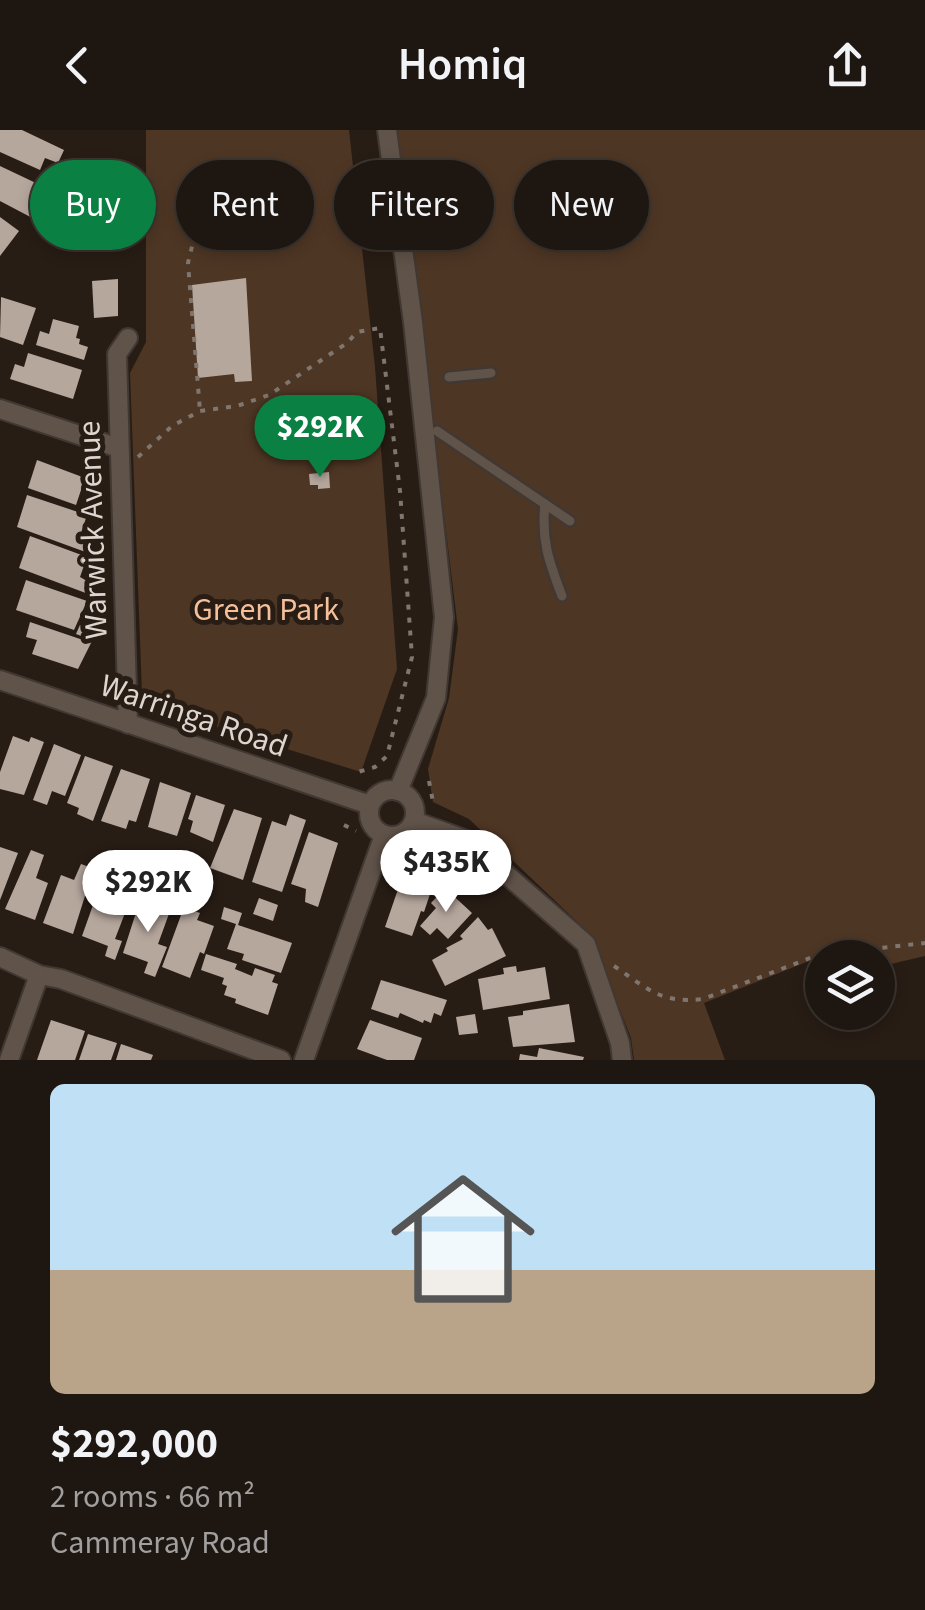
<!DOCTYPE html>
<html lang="en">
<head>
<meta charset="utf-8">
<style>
  body { margin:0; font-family:"Source Sans 3",sans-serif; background:#2b231e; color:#f1f3f6; height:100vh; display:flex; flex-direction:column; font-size:38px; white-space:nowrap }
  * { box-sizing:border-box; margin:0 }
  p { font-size:32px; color:#a19f9f }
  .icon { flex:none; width:55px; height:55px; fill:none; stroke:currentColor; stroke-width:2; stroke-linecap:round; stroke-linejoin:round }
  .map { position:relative; height:930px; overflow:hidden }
  .details { display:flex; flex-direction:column; background:#1e1610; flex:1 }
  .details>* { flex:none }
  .hud { position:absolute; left:30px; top:30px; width:865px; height:90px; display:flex; gap:20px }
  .fabs { position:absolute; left:805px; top:810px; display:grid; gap:20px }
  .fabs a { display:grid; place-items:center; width:90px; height:90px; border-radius:50%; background:#1e1610; box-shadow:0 5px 15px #0003,0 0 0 2px #3c3530; font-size:50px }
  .price { position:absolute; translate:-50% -85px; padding:0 22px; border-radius:35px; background:#fff; color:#222; font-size:32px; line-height:65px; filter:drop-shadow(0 2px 5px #0008) }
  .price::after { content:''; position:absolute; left:50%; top:60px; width:30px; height:22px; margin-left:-15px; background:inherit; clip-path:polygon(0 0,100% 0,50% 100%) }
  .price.selected { background:#0b8043; color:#fff }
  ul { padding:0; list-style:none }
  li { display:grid; align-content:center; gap:20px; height:530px; padding:0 50px }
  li+li { border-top:2px solid #3c3530 }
  li span { display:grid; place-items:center; height:310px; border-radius:15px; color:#555 }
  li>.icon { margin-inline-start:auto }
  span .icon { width:180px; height:180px; fill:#fffc; stroke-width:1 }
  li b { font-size:42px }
  .tag { padding:0 35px; border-radius:45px; background:#1e1610; box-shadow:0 5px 15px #0003,0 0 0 2px #3c3530; font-size:35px; line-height:90px }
  .tag.selected { background:#0b8043; color:#fff }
  header { display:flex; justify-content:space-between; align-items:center; height:130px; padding:0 50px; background:#1e1610; font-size:45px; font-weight:600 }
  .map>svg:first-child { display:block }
  .green { fill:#4e3624 }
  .building { fill:#b6a79d }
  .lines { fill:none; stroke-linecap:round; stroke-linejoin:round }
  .service-casing { stroke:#413833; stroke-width:14 }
  .minor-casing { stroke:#413833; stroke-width:22 }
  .path { stroke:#807670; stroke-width:4; stroke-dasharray:5 8; stroke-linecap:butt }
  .service { stroke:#605349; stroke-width:9 }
  .minor { stroke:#605349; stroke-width:18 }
  .labels { text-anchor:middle; stroke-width:10; stroke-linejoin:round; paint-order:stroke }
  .street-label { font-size:32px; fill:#ddd5d0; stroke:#281d15 }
  .park-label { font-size:32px; fill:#f5bf9a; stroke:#281d15 }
</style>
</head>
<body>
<header><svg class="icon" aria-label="back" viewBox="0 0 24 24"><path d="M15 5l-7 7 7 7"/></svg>Homiq<svg class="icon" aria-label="share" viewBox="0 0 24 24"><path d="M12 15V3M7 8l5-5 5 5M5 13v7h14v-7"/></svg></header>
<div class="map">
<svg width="925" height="930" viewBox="0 0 925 930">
  <rect width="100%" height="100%" fill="#281d15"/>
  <g class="green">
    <polygon points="146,0 349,0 375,237 397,539 361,642 152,577 142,563 130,243 146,212"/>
    <polygon points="397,0 925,0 925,826 878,837 878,828 822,828 822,833 814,829 704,873 725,930 634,930 631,908 591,805 469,689 433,672 428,639 449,568 458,499"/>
  </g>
  <g class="building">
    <polygon points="0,0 22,0 64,20 58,33 45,28 40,40 0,22"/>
    <polygon points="0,36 38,54 32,69 46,75 38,91 0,71"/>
    <polygon points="124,76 125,120 94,121 94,96 101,95 100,77"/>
    <polygon points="0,87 19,101 0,126"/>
    <polygon points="246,148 252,251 235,252 234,244 198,248 192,155"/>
    <polygon points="118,149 118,186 94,188 92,151"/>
    <polygon points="1,167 36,178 23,215 0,207"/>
    <polygon points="53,189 79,196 76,208 80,209 79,214 88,217 84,230 36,215 40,201 49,204"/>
    <polygon points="28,223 82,240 73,269 10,249 15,234 24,237"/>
    <polygon points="37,330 85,348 76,375 28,358"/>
    <polygon points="329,342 330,358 318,359 318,355 310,355 309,344"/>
    <polygon points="27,365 87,385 81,403 96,409 91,424 17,397"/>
    <polygon points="30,406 87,427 80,447 94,455 91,465 19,438"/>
    <polygon points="26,450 87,471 74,500 16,480"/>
    <polygon points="30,492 83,510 84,507 76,504 80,495 97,501 78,539 32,524 37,510 26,507"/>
    <polygon points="13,606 29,612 31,607 44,612 24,665 0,659 0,642"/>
    <polygon points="54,614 81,625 65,666 52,661 47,675 33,670"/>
    <polygon points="85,626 113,636 93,691 77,684 79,678 67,673"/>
    <polygon points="121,639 150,649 136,692 129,690 126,699 101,691"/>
    <polygon points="160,652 191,663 177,706 148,697"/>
    <polygon points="196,665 225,675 213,712 190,702 193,691 188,689"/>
    <polygon points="234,679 262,688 243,750 210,738"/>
    <polygon points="290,684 306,690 282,762 252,752 272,691 286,696"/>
    <polygon points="309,702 338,713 318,777 305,772 306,759 291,754"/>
    <polygon points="0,717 18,723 0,770"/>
    <polygon points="31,720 44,725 36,748 48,753 35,790 5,779"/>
    <polygon points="95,730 105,733 98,754 90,750 73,804 43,793 61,745 74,750 81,734 92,738"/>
    <polygon points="406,736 436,747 434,754 439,756 435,766 430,764 424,782 421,781 412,806 385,797"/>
    <polygon points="445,758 472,783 448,809 437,798 430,805 420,796 436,778 431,773"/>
    <polygon points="98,761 117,768 119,762 138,768 132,785 125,783 115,809 122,811 115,830 105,826 108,816 82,806"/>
    <polygon points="141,767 170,781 158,814 167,817 155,847 144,843 148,832 123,823"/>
    <polygon points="259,768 278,775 273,791 253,784"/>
    <polygon points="184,777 200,783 197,790 214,796 204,824 200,822 190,848 162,837"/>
    <polygon points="224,777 242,783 238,795 292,813 281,843 242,830 244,824 227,819 236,794 221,789"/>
    <polygon points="478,787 488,800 492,798 506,826 445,856 432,830 448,821 446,818 463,809 460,806"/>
    <polygon points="206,824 237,834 235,839 252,846 255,838 275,845 272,852 278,854 268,885 235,873 236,869 224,865 227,856 222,854 224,848 201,840"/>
    <polygon points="516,836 517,842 545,837 550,869 483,880 478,849 504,844 503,838"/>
    <polygon points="381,850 447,870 441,886 434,883 431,893 424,890 423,893 400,883 398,888 371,879"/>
    <polygon points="569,874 575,912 513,917 508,887 523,885 523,881"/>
    <polygon points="475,884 478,903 459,905 456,887"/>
    <polygon points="51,890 85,901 75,930 37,930"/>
    <polygon points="370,890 422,908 414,930 387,930 357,919"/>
    <polygon points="88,904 117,913 111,930 79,930"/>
    <polygon points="121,914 153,925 151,930 116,930"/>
    <polygon points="539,918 584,927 583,930 519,930 520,924 537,927"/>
  </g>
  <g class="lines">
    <defs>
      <g id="service">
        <polyline points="449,247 491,243"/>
        <polyline points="437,301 570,391"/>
        <path d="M545 374C541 410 549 432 562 466"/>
      </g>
      <g id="minor">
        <polyline points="387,0 413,192 444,487 436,568 398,661"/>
        <polyline points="0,279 119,318"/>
        <polyline points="0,550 370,675"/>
        <polyline points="128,594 117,224 128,208"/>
        <circle cx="392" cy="683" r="23"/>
        <polyline points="414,691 467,710 586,814 620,913 622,930"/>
        <polyline points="0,827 39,845 61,849 281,930"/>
        <polyline points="9,930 39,845"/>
        <polyline points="304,930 384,705"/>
      </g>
    </defs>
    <use href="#service" class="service-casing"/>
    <use href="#minor" class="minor-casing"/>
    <g class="path">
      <polyline points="195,104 188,133 200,281"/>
      <polyline points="138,327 172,296 200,281 237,276 269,265 347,213 357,202 380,198 400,361 412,527 387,626 375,637 358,642"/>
      <polyline points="429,651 433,672"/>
      <polyline points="344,695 356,701"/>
      <path d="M614 836C647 858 660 874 703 869L818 825 925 813"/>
    </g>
    <use href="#service" class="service"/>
    <use href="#minor" class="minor"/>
  </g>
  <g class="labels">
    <g class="street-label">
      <text transform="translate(92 400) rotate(-92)" y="11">Warwick Avenue</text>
      <text transform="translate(194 585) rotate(19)" y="11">Warringa Road</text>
    </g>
    <g class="park-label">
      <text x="266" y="490">Green Park</text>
    </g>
  </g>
</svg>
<div class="fabs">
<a><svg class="icon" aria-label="layers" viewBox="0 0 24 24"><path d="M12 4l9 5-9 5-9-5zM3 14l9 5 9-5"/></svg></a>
</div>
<b class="price selected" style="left:320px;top:350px">$292K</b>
<b class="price" style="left:446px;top:785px">$435K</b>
<b class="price" style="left:148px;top:805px">$292K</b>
<div class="hud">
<a class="tag selected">Buy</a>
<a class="tag">Rent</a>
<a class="tag">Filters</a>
<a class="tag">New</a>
</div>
</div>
<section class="details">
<ul>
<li><span style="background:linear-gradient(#bfe0f5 60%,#b9a48a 0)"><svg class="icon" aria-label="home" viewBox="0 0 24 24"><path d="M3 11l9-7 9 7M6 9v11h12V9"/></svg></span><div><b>$292,000</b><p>2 rooms · 66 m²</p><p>Cammeray Road</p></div></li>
</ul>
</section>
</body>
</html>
